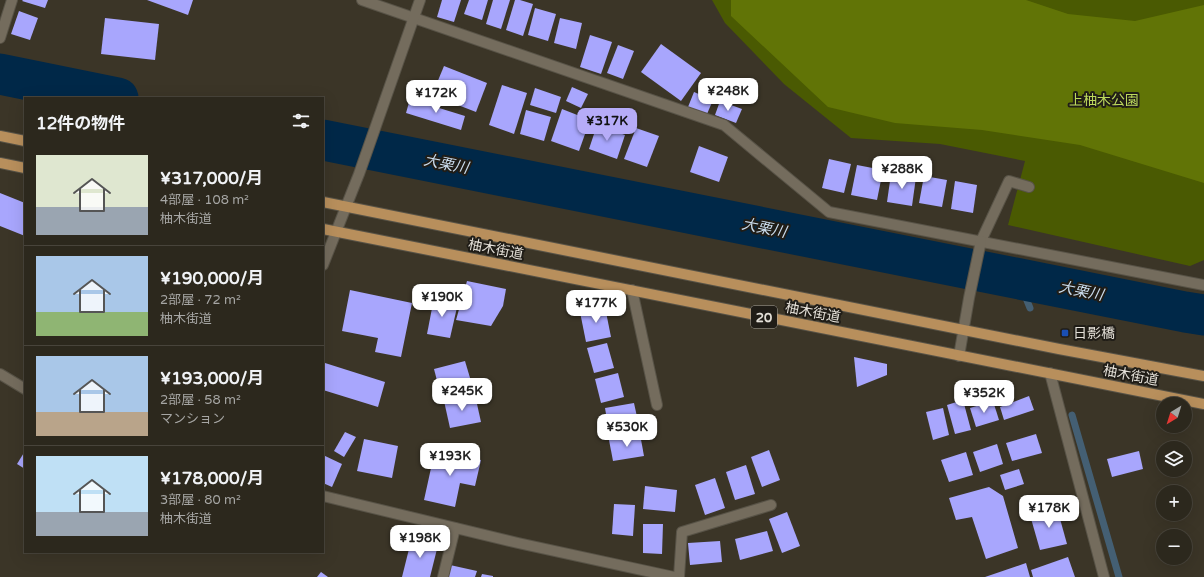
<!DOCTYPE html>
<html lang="ja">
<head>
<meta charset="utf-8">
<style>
  body { margin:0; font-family:"Varela Round","Noto Sans JP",sans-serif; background:#343026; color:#f1f3f6; height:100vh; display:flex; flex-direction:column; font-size:15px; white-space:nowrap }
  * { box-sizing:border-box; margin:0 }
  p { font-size:13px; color:#a6a6a4 }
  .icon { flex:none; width:22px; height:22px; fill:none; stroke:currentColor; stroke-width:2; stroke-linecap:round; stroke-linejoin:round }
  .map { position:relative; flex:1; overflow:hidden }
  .panel { position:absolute; left:24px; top:97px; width:300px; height:456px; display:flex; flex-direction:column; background:#2c281d; border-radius:0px; box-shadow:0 4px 16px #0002,0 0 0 1px #48443b }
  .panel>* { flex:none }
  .needle { width:26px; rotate:218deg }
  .tools { position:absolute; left:1156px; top:397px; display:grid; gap:8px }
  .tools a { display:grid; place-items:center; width:36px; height:36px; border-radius:50%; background:#2c281d; box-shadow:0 4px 16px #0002,0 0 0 1px #48443b; font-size:20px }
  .price { position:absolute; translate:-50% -34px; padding:0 9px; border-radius:8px; background:#fff; color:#222; font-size:13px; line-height:26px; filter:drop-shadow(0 1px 2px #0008) }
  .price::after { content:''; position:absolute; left:50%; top:24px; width:12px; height:9px; margin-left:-6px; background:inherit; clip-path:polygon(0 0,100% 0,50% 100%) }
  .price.current { background:#b6acf8; color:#111 }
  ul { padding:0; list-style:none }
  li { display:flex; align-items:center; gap:12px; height:100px; padding:0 12px }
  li+li { border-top:1px solid #48443b }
  li span { display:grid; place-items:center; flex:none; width:112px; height:80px; border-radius:0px; color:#555 }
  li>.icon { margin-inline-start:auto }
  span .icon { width:48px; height:48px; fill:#fffc; stroke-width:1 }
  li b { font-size:17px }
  h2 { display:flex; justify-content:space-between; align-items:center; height:48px; padding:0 12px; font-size:17px }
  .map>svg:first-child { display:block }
  .green { fill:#4a5a02 }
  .forest { fill:#617406 }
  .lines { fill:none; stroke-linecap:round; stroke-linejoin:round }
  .stream { stroke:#445f73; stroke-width:7 }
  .river { stroke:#002848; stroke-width:41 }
  .building { fill:#a8a6fd }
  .lane-casing { stroke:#585347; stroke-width:12 }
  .street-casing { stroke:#585347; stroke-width:12 }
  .secondary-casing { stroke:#585347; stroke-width:12 }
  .primary-casing { stroke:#585347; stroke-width:12 }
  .lane { stroke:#746c5d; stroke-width:10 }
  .street { stroke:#746c5d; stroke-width:10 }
  .secondary { stroke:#746c5d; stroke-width:10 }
  .primary { stroke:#b88f5c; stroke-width:10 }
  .transit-dot { fill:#1a4fb4; stroke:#201d17; stroke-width:1.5 }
  .labels { text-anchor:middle; stroke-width:4; stroke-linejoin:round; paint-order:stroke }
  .shield { fill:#201d17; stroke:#a8a59d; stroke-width:1 }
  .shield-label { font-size:13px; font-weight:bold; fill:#e3dfd7 }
  .park-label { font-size:14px; fill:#bdd95d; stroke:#201d17 }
  .street-label { font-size:14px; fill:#e3dfd7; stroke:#201d17 }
  .poi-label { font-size:14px; fill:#e3dfd7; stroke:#201d17; text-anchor:start }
  .water-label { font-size:15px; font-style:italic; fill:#cbddee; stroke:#201d17 }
</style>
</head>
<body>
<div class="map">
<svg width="1204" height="577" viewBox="0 0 1204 577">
  <rect width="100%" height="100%" fill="#3b3527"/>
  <polygon class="green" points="712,0 1204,0 1204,260 1190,266 1008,225 1025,161 940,144 851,138 784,84 725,23"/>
  <polygon class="forest" points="731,0 1026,0 1068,14 1135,21 1204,5 1204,183 1080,145 982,130 895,123 828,107 731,16"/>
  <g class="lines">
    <g class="stream">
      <polyline points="1018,278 1030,308"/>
      <polyline points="1072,415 1119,577"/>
    </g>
    <g class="river">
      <polyline points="0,74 118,98"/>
      <polyline points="323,140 1185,312 1204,315"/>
    </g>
  </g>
  <g class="building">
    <polygon points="23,0 48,0 45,8 22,1"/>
    <polygon points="147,0 193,0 188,15"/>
    <polygon points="442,0 461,0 454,22 437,17"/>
    <polygon points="469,0 488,0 482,20 464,14"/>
    <polygon points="493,0 510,0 501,29 486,24"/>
    <polygon points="515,0 520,0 533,4 523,36 506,30"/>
    <polygon points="535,8 556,14 548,41 528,35"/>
    <polygon points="19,11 38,18 30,40 11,34"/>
    <polygon points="105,18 159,24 155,60 101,54"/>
    <polygon points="560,18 582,23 576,49 554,43"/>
    <polygon points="590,35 612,42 601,74 580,67"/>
    <polygon points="661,44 701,73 681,101 641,72"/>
    <polygon points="618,45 634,51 623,79 607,73"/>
    <polygon points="444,66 487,83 476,112 432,95"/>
    <polygon points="502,85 527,93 514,134 489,125"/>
    <polygon points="572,87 588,94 581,108 566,101"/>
    <polygon points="535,88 561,97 556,113 530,105"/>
    <polygon points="694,92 713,100 707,114 688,107"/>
    <polygon points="410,99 465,116 461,130 406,113"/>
    <polygon points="720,101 742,109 736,123 715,115"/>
    <polygon points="562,109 590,120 579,151 551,141"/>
    <polygon points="526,110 551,117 544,141 520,134"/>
    <polygon points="597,125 625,135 617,159 589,149"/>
    <polygon points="636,128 659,136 647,167 624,159"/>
    <polygon points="699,146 728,157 719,182 690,172"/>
    <polygon points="829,159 851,164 844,193 822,188"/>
    <polygon points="857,165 883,170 877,200 851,195"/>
    <polygon points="891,174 916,177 912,206 887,202"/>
    <polygon points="924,176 947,180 942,207 919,203"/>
    <polygon points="955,181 977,185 973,213 951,209"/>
    <polygon points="0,193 25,203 25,236 0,226"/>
    <polygon points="467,281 506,289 503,306 491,326 456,320"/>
    <polygon points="350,290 412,303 401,357 375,352 378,338 342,331"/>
    <polygon points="434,298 458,303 450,338 427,334"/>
    <polygon points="605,307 611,337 586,342 580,312"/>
    <polygon points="607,343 614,368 594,373 587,348"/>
    <polygon points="854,357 887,364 887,375 857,387"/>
    <polygon points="465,361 473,388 441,396 434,369"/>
    <polygon points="325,363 385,382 378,407 323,390 323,371"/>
    <polygon points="618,373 624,397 601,403 595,379"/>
    <polygon points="475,395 481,422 450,428 444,401"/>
    <polygon points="1029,396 1034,410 1004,420 1000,407"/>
    <polygon points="963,400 971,430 955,434 947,405"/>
    <polygon points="993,401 999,420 976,427 970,408"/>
    <polygon points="634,403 639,426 609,432 605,408"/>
    <polygon points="943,408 949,435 933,440 926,412"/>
    <polygon points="345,432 356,437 344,457 334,451"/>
    <polygon points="640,434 644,456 613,461 609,440"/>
    <polygon points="1036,434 1042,453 1012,461 1006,443"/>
    <polygon points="364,439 398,446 392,478 357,471"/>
    <polygon points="997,444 1003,464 980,472 973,452"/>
    <polygon points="435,450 481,460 475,486 460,483 455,507 424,500"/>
    <polygon points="769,450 780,480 762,487 751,457"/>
    <polygon points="25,451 25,469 17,464"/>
    <polygon points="1139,451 1143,469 1112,477 1107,459"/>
    <polygon points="966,452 973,475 949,482 941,460"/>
    <polygon points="323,455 342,464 332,487 323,483"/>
    <polygon points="746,465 755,494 735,500 726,472"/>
    <polygon points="1019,469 1024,484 1005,490 1000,475"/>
    <polygon points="715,478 725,508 705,515 695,485"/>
    <polygon points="645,486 677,490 675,512 643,509"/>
    <polygon points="989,487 1003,496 1018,548 986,559 972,517 956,520 949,498"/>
    <polygon points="614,504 635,505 633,536 612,534"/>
    <polygon points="1057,508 1067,544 1040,550 1030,515"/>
    <polygon points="787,512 800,546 782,553 769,519"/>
    <polygon points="643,524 663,524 662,554 643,553"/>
    <polygon points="767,531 773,551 740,560 735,539"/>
    <polygon points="412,537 438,545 430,577 402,577"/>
    <polygon points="720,541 722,562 690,565 688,543"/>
    <polygon points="1068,557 1075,577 1033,577 1031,570"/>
    <polygon points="1026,563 1030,577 985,577"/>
    <polygon points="450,565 477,571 475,577 448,577"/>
    <polygon points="321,572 328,577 317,577"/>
    <polygon points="482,574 493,576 493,577 481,577"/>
  </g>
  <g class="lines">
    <defs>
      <polyline id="lane" points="981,241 1009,181 1029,187"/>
      <g id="street">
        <polyline points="362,0 724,125 829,212 1204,285"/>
        <polyline points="0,38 12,0"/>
        <polyline points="323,265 336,232"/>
        <polyline points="632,290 657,405"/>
        <polyline points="959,356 969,298 981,241"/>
        <polyline points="1050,373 1104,577"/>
        <polyline points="443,577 455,528"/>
        <polyline points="679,577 682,532 771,505"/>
      </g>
      <g id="secondary">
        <polyline points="336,232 359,174 420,0"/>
        <polyline points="0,374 25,389"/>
        <polyline points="323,496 518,543 674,577"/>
      </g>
      <g id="primary">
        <polyline points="0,136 25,141"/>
        <polyline points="0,163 25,168"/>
        <polyline points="323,202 1059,349 1204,376"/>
        <polyline points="323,229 1204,404"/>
      </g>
    </defs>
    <use href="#lane" class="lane-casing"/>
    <use href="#street" class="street-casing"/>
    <use href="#secondary" class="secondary-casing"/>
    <use href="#primary" class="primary-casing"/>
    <use href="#lane" class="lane"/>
    <use href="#street" class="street"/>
    <use href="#secondary" class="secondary"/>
    <use href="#primary" class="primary"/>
  </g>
  <rect class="transit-dot" x="1061" y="329" width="8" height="8" rx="2"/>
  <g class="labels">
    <rect class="shield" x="751" y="306" width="26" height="22" rx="3"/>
    <g class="shield-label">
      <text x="764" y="322">20</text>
    </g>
    <g class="park-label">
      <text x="1104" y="105">上柚木公園</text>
    </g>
    <g class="street-label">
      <text transform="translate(496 249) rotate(11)" y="5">柚木街道</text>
      <text transform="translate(813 312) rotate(11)" y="5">柚木街道</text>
      <text transform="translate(1131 375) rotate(11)" y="5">柚木街道</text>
    </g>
    <g class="poi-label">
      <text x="1073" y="338">日影橋</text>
    </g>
    <g class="water-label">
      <text transform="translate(446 164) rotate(11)" y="5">大栗川</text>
      <text transform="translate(764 228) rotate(11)" y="5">大栗川</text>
      <text transform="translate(1081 291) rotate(11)" y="5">大栗川</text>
    </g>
  </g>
</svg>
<div class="tools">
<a><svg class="needle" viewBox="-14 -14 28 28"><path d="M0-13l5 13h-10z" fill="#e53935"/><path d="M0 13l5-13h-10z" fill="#a6a6a4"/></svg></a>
<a><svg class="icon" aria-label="layers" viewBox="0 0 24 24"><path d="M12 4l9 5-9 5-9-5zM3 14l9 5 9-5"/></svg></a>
<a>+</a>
<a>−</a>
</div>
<b class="price" style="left:728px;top:112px">¥248K</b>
<b class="price" style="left:436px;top:114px">¥172K</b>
<b class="price current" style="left:607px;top:142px">¥317K</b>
<b class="price" style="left:902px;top:190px">¥288K</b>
<b class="price" style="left:442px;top:318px">¥190K</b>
<b class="price" style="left:596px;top:324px">¥177K</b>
<b class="price" style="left:462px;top:412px">¥245K</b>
<b class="price" style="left:984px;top:414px">¥352K</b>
<b class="price" style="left:627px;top:448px">¥530K</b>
<b class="price" style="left:450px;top:477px">¥193K</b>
<b class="price" style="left:1049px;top:529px">¥178K</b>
<b class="price" style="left:420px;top:559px">¥198K</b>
<section class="panel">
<h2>12件の物件<svg class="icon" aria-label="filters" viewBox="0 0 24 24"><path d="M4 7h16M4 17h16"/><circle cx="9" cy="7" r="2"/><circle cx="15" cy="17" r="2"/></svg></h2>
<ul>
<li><span style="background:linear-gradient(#dfe7d0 65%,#9aa5b1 0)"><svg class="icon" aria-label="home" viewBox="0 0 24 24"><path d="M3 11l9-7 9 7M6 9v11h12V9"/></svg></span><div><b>¥317,000/月</b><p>4部屋 · 108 m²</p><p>柚木街道</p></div></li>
<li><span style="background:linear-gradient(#a9c7e8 70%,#8fb573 0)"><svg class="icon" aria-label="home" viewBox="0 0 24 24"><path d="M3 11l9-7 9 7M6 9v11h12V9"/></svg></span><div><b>¥190,000/月</b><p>2部屋 · 72 m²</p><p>柚木街道</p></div></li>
<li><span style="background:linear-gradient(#a9c7e8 70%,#b9a48a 0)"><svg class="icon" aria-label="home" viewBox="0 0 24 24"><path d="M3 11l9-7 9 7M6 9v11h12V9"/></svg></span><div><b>¥193,000/月</b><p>2部屋 · 58 m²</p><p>マンション</p></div></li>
<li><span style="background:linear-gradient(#bfe0f5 70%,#9aa5b1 0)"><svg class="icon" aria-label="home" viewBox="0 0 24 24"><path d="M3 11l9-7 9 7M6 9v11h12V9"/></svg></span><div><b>¥178,000/月</b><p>3部屋 · 80 m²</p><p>柚木街道</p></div></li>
</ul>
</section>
</div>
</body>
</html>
